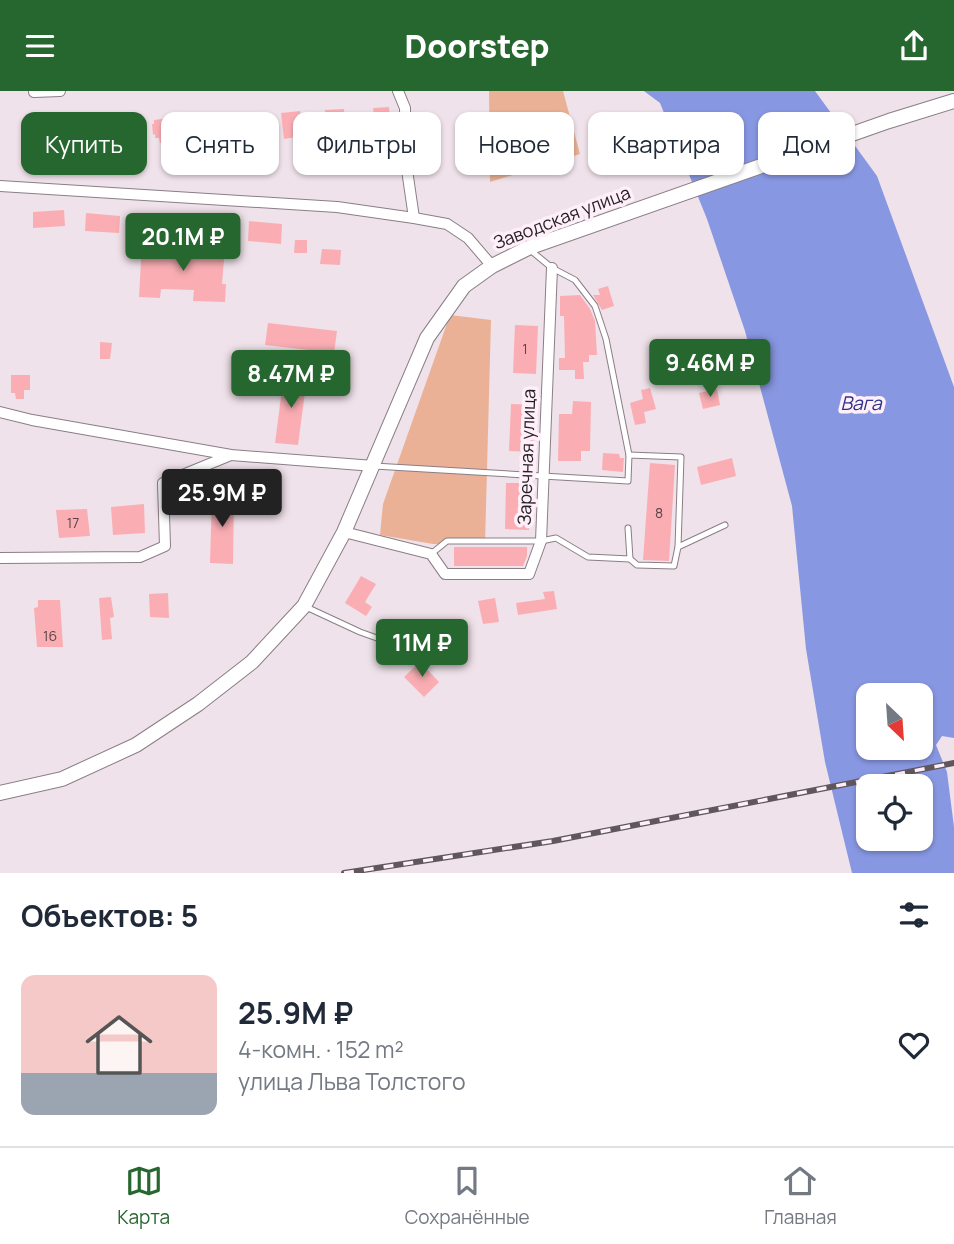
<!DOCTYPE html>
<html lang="ru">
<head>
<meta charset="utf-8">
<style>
  body { margin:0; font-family:Manrope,sans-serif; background:#f6f6f7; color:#1f2937; height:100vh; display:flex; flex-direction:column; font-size:26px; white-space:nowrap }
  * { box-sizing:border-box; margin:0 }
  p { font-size:23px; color:#747a83 }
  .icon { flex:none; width:38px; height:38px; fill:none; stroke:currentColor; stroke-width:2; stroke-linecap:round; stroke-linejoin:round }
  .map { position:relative; height:782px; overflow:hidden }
  .drawer { display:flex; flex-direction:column; background:#fff; flex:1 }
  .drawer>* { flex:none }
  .hud { position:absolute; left:21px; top:21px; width:914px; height:63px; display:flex; gap:14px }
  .needle { width:46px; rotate:155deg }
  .controls { position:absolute; left:856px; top:592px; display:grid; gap:14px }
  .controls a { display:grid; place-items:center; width:77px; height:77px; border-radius:14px; background:#fff; box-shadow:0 2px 5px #0004; font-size:35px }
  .price { position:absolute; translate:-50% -60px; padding:0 16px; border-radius:7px; background:#26662f; color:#fff; font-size:23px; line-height:46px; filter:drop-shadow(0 2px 4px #0008) }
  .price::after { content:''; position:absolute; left:50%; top:42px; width:21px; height:16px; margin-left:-10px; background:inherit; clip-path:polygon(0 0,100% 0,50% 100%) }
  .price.current { background:#222; color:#fff }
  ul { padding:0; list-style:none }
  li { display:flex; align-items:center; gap:21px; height:175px; padding:0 21px }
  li+li { border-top:2px solid #e0e1e3 }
  li span { display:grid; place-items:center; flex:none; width:196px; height:140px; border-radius:14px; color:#555 }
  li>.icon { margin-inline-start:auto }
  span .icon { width:84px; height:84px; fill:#fffc; stroke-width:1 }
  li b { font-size:30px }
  h2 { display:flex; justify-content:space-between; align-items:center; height:84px; padding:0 21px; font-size:30px }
  .tag { padding:0 24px; border-radius:14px; background:#fff; box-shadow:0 2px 5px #0004; font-size:24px; line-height:63px }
  .tag.current { background:#26662f; color:#fff }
  header { display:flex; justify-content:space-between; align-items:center; height:91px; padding:0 21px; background:#26662f; color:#fff; font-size:32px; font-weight:800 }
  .tab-bar { display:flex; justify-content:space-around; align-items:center; height:98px; border-top:2px solid #e0e1e3; background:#fff; font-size:19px; color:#747a83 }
  .tab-bar a { display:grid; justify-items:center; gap:4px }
  .tab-bar .current { color:#26662f }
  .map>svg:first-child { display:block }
  .green { fill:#eab196 }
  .water { fill:#8897e2; fill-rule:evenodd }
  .building { fill:#faaeb4 }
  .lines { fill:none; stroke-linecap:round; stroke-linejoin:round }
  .lane-casing { stroke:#8a7e85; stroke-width:7 }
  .street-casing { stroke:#8a7e85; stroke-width:12 }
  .secondary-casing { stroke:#8a7e85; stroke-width:16 }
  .lane { stroke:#fff; stroke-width:5 }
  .street { stroke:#fff; stroke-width:10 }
  .secondary { stroke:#fff; stroke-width:14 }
  .rail-casing { stroke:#5f575c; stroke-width:6 }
  .rail { stroke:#feeff8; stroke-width:3.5; stroke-dasharray:10; stroke-linecap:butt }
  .labels { text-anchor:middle; stroke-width:7; stroke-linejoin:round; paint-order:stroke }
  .number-label { font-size:14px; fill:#5a4346 }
  .street-label { font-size:18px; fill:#241f22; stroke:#feeff8 }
  .water-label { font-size:19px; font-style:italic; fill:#2e3389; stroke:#feeff8 }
</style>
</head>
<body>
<header><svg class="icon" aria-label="menu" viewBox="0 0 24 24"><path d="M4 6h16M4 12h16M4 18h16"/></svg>Doorstep<svg class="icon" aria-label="share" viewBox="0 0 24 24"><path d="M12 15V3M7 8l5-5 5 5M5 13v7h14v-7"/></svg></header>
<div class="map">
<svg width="954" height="782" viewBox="0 0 954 782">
  <rect width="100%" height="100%" fill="#f0e2ea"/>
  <g class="green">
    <polygon points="489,0 563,0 580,63 490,91"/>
    <polygon points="450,224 491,229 485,453 433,453 380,444 383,413"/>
  </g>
  <path class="water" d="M644 0H815L877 85 954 296V647L942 645 936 654 947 681 954 736V782H852L825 671 806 558 792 415 745 240 707 128 660 12ZM868 604H920V656H868ZM868 695H920V747H868Z"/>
  <g class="building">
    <polygon points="389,16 391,40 376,41 373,17"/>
    <polygon points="344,18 346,49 327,50 325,19"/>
    <polygon points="300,20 302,45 284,48 281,22"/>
    <polygon points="213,22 216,44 202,46 202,43 199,43 197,24"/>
    <polygon points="258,25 259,47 246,48 245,38 239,39 238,27"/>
    <polygon points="170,27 172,50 160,52 159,47 155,47 155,43 153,44 152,33 154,33 154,29"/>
    <polygon points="126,30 128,50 116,50 116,47 111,47 110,31"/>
    <polygon points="82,33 83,51 46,53 45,35"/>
    <polygon points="64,119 65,135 33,137 33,121"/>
    <polygon points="86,122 120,125 119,142 85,140"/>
    <polygon points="249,130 282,133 281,153 248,150"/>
    <polygon points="295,149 307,149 307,162 294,162"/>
    <polygon points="142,152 164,154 163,158 212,161 213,156 225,157 222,193 226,193 225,211 193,210 194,199 161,198 160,207 139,206"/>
    <polygon points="322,158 341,159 340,174 320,173"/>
    <polygon points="608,195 614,215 602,219 593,204 600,204 598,198"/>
    <polygon points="580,204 590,218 595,230 597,264 589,264 589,271 583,271 584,288 575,288 575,279 559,279 559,267 565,267 564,225 560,225 560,205"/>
    <polygon points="268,232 337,240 334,262 265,254"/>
    <polygon points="515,234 538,235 536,283 513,282"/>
    <polygon points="100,251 112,252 110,268 100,268"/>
    <polygon points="689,255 692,269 669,274 666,260"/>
    <polygon points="284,283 307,286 298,354 275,352"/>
    <polygon points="11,284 30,284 30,299 24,299 24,308 16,308 15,302 11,302"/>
    <polygon points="650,297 656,318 644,321 646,332 635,334 630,312 643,308 641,299"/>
    <polygon points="717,298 720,314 703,318 699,302"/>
    <polygon points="573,310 591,311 590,360 581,360 581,370 558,370 559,323 572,323"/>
    <polygon points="511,313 535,314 533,361 509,360"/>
    <polygon points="603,362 619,363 620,367 624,367 623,381 602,379"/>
    <polygon points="732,367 736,385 701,394 697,376"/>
    <polygon points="650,372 675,374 669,470 643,469"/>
    <polygon points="506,392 530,392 529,439 505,438"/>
    <polygon points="212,403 234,403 233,473 210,472"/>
    <polygon points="144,413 145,442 113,444 111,416"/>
    <polygon points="87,418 90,445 59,447 56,419"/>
    <polygon points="454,456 527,456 527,465 523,475 454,475"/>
    <polygon points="361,485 376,493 365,511 372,516 366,525 345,512"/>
    <polygon points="554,500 557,518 518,524 516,512 545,508 543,501"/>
    <polygon points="168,502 169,527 150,526 149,503"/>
    <polygon points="111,506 114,526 110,527 112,548 102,549 99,507"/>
    <polygon points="495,507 499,531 483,533 478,510"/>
    <polygon points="38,509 60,509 63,556 37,556 34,517 38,516"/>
    <polygon points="420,571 439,591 424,606 404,586"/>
  </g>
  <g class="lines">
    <defs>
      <g id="lane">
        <polyline points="529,158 552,177 575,189 595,215 606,248 629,364"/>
        <polyline points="374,375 628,390 629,364 681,366 678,456"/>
        <polyline points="431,463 447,450 541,450 556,447 588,466 630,468 628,437"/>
        <polyline points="630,468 637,474 674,475 678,456 725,434"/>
        <polyline points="304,515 360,541 405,557"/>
      </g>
      <g id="street">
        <polyline points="398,0 405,17 406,72 414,127"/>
        <polyline points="34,1 60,0"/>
        <polyline points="0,95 337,116 414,127 447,133 468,147 492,175"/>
        <polyline points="0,321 32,329 231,364 374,375"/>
        <polyline points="344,441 431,463 445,483 529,483 541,450 552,177"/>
        <polyline points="0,467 140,466 165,455 163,392 231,364"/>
      </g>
      <polyline id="secondary" points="0,702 62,688 136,654 198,613 252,571 304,515 344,441 427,247 464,195 492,175 528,157 889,30 954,10"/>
    </defs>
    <use href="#lane" class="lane-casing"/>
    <use href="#street" class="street-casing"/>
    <use href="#secondary" class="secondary-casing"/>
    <use href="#lane" class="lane"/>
    <use href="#street" class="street"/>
    <use href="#secondary" class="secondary"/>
    <defs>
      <polyline id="rail" points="344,782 553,750 954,672"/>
    </defs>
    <use href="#rail" class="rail-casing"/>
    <use href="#rail" class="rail"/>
  </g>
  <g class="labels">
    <g class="number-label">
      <text x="525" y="263">1</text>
      <text x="659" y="427">8</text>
      <text x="73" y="437">17</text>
      <text x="50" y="550">16</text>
    </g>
    <g class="street-label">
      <text transform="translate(562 127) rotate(-21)" y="6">Заводская улица</text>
      <text transform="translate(527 366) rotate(-88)" y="6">Заречная улица</text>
    </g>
    <g class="water-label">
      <text x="861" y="319">Вага</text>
    </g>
  </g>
</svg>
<div class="controls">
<a><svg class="needle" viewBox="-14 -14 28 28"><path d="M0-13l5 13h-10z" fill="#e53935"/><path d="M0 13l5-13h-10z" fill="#747a83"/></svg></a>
<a><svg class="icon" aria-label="locate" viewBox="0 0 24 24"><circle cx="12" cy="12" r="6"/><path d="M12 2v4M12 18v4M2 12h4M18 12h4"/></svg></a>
</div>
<b class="price" style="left:183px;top:182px">20.1M ₽</b>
<b class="price" style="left:710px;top:308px">9.46M ₽</b>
<b class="price" style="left:291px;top:319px">8.47M ₽</b>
<b class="price current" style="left:222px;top:438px">25.9M ₽</b>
<b class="price" style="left:422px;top:588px">11M ₽</b>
<div class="hud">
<a class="tag current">Купить</a>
<a class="tag">Снять</a>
<a class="tag">Фильтры</a>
<a class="tag">Новое</a>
<a class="tag">Квартира</a>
<a class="tag">Дом</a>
</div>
</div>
<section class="drawer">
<h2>Объектов: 5<svg class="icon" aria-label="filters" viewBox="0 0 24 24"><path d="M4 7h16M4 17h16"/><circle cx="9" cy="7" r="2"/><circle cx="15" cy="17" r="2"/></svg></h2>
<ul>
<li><span style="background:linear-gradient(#f6c9c9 70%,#9aa5b1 0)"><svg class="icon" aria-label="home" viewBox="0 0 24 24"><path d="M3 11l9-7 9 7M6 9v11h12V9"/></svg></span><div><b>25.9M ₽</b><p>4-комн. · 152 m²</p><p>улица Льва Толстого</p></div><svg class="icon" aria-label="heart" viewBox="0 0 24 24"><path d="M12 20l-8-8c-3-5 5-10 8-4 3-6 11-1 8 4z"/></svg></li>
</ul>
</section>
<nav class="tab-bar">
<a class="current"><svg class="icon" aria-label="map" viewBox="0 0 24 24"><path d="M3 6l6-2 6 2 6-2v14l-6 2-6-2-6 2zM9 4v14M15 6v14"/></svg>Карта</a>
<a><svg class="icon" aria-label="saved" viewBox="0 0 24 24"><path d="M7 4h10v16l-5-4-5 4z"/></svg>Сохранённые</a>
<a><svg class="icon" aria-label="home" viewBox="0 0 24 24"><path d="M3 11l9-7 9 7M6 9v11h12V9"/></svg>Главная</a>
</nav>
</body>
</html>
